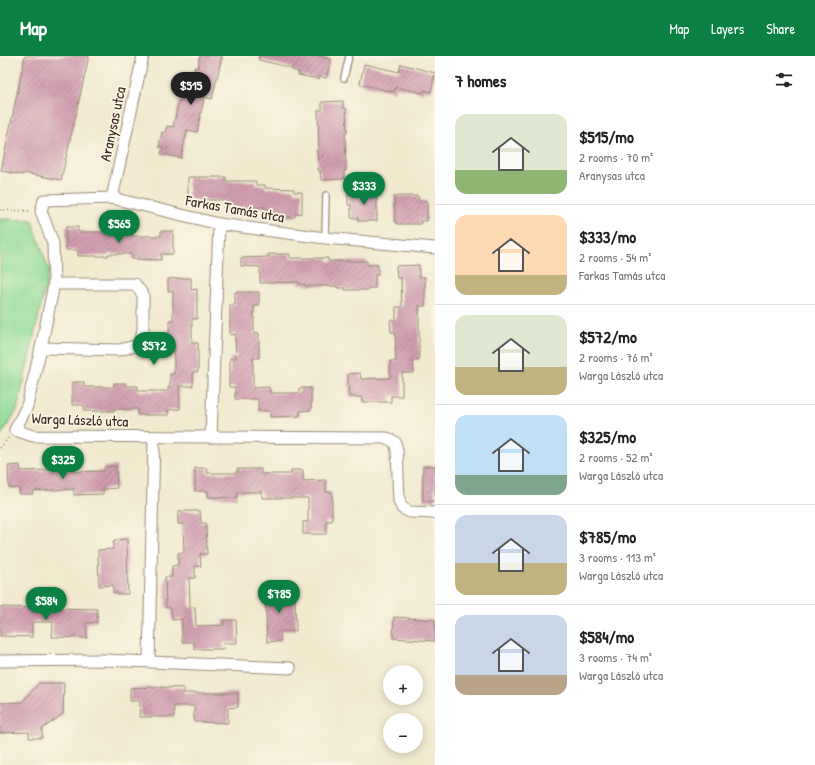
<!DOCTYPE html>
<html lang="en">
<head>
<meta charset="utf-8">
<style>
  body { margin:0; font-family:"Patrick Hand",sans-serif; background:#f2f2f2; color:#222; height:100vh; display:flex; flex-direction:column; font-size:15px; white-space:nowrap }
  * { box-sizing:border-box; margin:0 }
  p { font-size:13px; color:#767676 }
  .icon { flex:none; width:22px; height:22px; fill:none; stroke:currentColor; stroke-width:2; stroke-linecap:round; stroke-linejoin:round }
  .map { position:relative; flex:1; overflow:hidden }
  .sheet { display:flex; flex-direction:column; background:#fff; width:380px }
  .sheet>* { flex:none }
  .fabs { position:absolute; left:383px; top:609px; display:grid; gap:8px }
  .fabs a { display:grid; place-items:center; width:40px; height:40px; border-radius:50%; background:#fff; box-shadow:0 2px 10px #0003; font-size:20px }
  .price { position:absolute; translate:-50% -34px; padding:0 9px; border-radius:14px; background:#0b8043; color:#fff; font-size:13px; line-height:26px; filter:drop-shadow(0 1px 2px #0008) }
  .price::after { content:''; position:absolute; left:50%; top:24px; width:12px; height:9px; margin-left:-6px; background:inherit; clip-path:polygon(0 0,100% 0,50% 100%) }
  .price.selected { background:#222; color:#fff }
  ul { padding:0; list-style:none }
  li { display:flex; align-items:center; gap:12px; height:100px; padding:0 20px }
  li+li { border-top:1px solid #e0e0e0 }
  li span { display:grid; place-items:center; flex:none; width:112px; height:80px; border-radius:12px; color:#555 }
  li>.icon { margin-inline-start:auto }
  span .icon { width:48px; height:48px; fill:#fffc; stroke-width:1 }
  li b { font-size:17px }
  h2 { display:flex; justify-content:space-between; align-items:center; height:48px; padding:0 20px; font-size:17px }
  header { display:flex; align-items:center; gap:24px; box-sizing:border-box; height:56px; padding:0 20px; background:#0b8043; color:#fff }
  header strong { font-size:19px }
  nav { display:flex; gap:22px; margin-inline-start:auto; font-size:14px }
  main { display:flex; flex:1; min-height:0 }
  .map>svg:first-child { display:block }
  .garden { fill:#94de9a; stroke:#68845c }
  .building { fill:url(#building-hatch) }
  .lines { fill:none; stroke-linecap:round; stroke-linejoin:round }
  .lane-casing { stroke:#968a76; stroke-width:8 }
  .street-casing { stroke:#968a76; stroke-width:13 }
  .path { stroke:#968a76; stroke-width:2; stroke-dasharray:1 3; stroke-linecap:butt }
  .lane { stroke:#fff; stroke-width:5.5 }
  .street { stroke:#fff; stroke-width:11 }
  .labels { text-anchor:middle; stroke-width:3.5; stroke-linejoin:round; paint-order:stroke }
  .street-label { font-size:15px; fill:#3b2a1e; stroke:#fcf5e5 }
</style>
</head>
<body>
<header>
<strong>Map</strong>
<nav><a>Map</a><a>Layers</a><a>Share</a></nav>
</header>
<main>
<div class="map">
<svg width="435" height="709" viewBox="0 0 435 709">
  <defs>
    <pattern id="building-hatch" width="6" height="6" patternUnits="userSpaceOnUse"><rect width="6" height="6" fill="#d29fb1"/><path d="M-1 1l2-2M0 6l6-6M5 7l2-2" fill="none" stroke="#ac828f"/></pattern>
  </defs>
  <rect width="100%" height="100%" fill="#fcf5e5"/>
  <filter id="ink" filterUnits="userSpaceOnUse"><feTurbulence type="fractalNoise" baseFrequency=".025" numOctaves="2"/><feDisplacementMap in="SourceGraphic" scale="8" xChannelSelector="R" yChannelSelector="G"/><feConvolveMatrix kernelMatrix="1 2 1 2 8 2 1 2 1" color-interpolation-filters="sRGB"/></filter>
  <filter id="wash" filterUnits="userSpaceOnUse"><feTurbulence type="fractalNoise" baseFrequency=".012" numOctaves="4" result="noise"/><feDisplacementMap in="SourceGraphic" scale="16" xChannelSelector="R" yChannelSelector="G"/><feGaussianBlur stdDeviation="0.9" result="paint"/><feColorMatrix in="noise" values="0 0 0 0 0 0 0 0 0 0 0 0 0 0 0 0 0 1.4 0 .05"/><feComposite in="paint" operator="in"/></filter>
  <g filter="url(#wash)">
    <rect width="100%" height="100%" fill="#f1eacf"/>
    <polygon class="garden" points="0,163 32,164 49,215 17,354 0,381"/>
    <g id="blocks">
      <g class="building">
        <polygon points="25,0 89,0 61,124 24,117 23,119 1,115"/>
        <polygon points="200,0 222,0 212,43 204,41 197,76 187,74 181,102 161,98 163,91 159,91 162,76 165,77 167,70 173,71 179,45 182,45 184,37 189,38 195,11 198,12"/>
        <polygon points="259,0 319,0 331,3 326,22 319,20 319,23 298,19 299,16 292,14 292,12 259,4"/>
        <polygon points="364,8 399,16 401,8 435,17 431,36 424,34 423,37 396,31 394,36 360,28"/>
        <polygon points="343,45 343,52 346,52 347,77 345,77 346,115 344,115 344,123 321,124 320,114 318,114 317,93 319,93 318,54 322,54 322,46"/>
        <polygon points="188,121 226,121 226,125 256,125 256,129 265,129 265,132 294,133 294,136 302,136 302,157 295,158 295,161 272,161 272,157 265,157 265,151 226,152 226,144 188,144"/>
        <polygon points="348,136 377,136 377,165 358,165 358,162 351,162 351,149 348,149"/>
        <polygon points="394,140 418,140 419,145 427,145 427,165 420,165 421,168 397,168 397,166 395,166"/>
        <polygon points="66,171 78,171 78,176 107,176 107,172 119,172 119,174 131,174 131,180 161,180 161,175 173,175 173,198 161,198 161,204 132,203 132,198 108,198 108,200 78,200 78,194 66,194"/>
        <polygon points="268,198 290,198 290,202 328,202 328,205 367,205 367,209 378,209 378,219 375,219 375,232 368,232 368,234 345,234 345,232 337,232 337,230 305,230 305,228 299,228 299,226 260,227 260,211 241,210 241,202 268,201"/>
        <polygon points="419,209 419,221 425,221 425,250 419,250 419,304 413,304 414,317 402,317 402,340 391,340 391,346 362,346 362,341 349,341 348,318 360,317 361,323 390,322 390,305 396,305 395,276 391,276 390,264 396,264 396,251 402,251 401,222 397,222 396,210"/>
        <polygon points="191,222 191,234 197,233 197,263 192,263 192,287 198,287 198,316 193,316 193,330 179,330 180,353 168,354 168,359 138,359 138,353 114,353 114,355 84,355 84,349 72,349 72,326 84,326 84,331 114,331 114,327 126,327 126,330 138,330 138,335 168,335 168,331 170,331 170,318 174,318 174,288 169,288 169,264 173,264 173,235 168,235 168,223"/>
        <polygon points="235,236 259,236 259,250 254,250 254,278 259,277 259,302 253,302 253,332 269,331 270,337 299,337 299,332 311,332 311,354 300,355 300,360 270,361 270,355 258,355 258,343 235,343 235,331 229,331 229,320 230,320 230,302 236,302 235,278 230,279 230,249 235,249"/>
        <polygon points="20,409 21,415 49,414 49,410 75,409 75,416 104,415 104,411 116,410 117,432 103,433 103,438 74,439 74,433 32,435 33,438 20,438 19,432 9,432 8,410"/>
        <rect x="423" y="410" width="12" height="35"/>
        <polygon points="195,412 207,412 207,417 237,417 237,413 261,413 261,418 291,418 291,414 303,414 303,425 326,424 326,436 332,436 332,465 326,465 326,478 303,478 303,466 308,466 308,442 262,442 262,436 237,436 237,442 208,441 208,435 195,435"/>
        <polygon points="178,455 200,455 201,467 206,467 207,498 200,498 201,510 195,510 195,522 189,522 190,551 195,551 196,570 224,569 223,564 236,564 237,587 223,587 224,593 194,593 194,586 182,586 182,563 172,564 171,552 166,552 165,521 172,521 172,510 178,509 178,497 184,497 183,468 178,468"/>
        <polygon points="127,483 128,538 117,538 117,536 113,537 113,529 99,530 98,494 113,493 113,486 115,486 115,484"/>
        <polygon points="265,532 279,532 280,542 295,541 296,575 280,575 281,585 267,586"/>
        <polygon points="0,551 97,553 97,566 86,567 87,582 52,581 53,566 32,566 32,581 0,580"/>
        <polygon points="394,561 435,564 435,585 393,582"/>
        <polygon points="39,627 64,627 63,658 42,673 42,682 29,682 29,676 0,677 0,647 22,646"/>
        <polygon points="158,631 184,632 184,637 238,637 238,651 228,652 228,667 194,666 194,650 174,650 174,661 139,661 140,645 130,645 130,632"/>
      </g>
    </g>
  </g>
  <g filter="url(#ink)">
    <use href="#blocks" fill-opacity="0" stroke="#968a76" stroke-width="1"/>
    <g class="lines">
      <defs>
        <g id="lane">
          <polyline points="344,22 349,0"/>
          <polyline points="325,182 326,139"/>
        </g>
        <g id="street">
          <polyline points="112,142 143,0"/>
          <polyline points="435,192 325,182 219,168 112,142 44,144 41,155 53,187 54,228 41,292 27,350 15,374 33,380 387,382 395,386 397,394 399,445 402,452 410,456 435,457"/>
          <polyline points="41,292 119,294 139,289 143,274 143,239 135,228 54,228"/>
          <polyline points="211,381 219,168"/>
          <polyline points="0,605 104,604 290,612"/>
          <polyline points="149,605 154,382"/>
        </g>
      </defs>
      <use href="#lane" class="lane-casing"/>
      <use href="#street" class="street-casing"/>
      <g class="path">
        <polyline points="0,154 29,155"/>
        <polyline points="0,392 8,382"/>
      </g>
      <use href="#lane" class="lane"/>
      <use href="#street" class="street"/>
    </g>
  </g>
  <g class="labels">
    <g class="street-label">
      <text transform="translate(113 68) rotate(-78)" y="5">Aranysas utca</text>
      <text transform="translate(235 153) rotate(10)" y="5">Farkas Tamás utca</text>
      <text transform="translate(80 364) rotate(2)" y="5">Warga László utca</text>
    </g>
  </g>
</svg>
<div class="fabs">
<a>+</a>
<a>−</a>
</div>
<b class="price selected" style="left:191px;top:50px">$515</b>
<b class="price" style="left:364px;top:150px">$333</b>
<b class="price" style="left:119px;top:188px">$565</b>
<b class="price" style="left:154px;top:310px">$572</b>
<b class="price" style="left:63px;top:424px">$325</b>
<b class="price" style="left:279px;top:558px">$785</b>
<b class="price" style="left:46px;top:565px">$584</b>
</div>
<section class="sheet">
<h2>7 homes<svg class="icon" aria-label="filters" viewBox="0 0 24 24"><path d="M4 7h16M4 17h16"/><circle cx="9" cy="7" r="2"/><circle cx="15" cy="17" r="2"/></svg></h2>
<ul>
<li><span style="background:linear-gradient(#dfe7d0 70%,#8fb573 0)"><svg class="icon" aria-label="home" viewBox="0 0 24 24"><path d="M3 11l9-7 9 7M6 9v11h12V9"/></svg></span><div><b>$515/mo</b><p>2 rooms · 70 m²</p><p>Aranysas utca</p></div></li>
<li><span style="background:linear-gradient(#ffd9b3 75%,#c2b280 0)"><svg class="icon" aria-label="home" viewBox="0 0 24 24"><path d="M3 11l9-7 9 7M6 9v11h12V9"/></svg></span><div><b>$333/mo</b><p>2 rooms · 54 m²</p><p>Farkas Tamás utca</p></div></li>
<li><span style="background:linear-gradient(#dfe7d0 65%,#c2b280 0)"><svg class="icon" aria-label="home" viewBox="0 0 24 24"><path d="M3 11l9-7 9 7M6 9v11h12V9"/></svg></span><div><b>$572/mo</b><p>2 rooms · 76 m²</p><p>Warga László utca</p></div></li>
<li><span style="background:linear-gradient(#bfe0f5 75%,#7fa58c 0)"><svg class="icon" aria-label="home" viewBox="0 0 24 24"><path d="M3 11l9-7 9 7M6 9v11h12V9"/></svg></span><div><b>$325/mo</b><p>2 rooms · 52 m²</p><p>Warga László utca</p></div></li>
<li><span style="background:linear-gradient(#c9d6e8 60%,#c2b280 0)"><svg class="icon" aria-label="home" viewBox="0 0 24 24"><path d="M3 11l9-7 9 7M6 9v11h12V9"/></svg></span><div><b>$785/mo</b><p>3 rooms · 113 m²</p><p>Warga László utca</p></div></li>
<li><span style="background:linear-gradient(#c9d6e8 75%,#b9a48a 0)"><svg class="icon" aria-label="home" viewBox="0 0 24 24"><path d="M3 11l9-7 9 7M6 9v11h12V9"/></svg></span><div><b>$584/mo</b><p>3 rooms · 74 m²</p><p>Warga László utca</p></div></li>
</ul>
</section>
</main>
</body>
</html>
